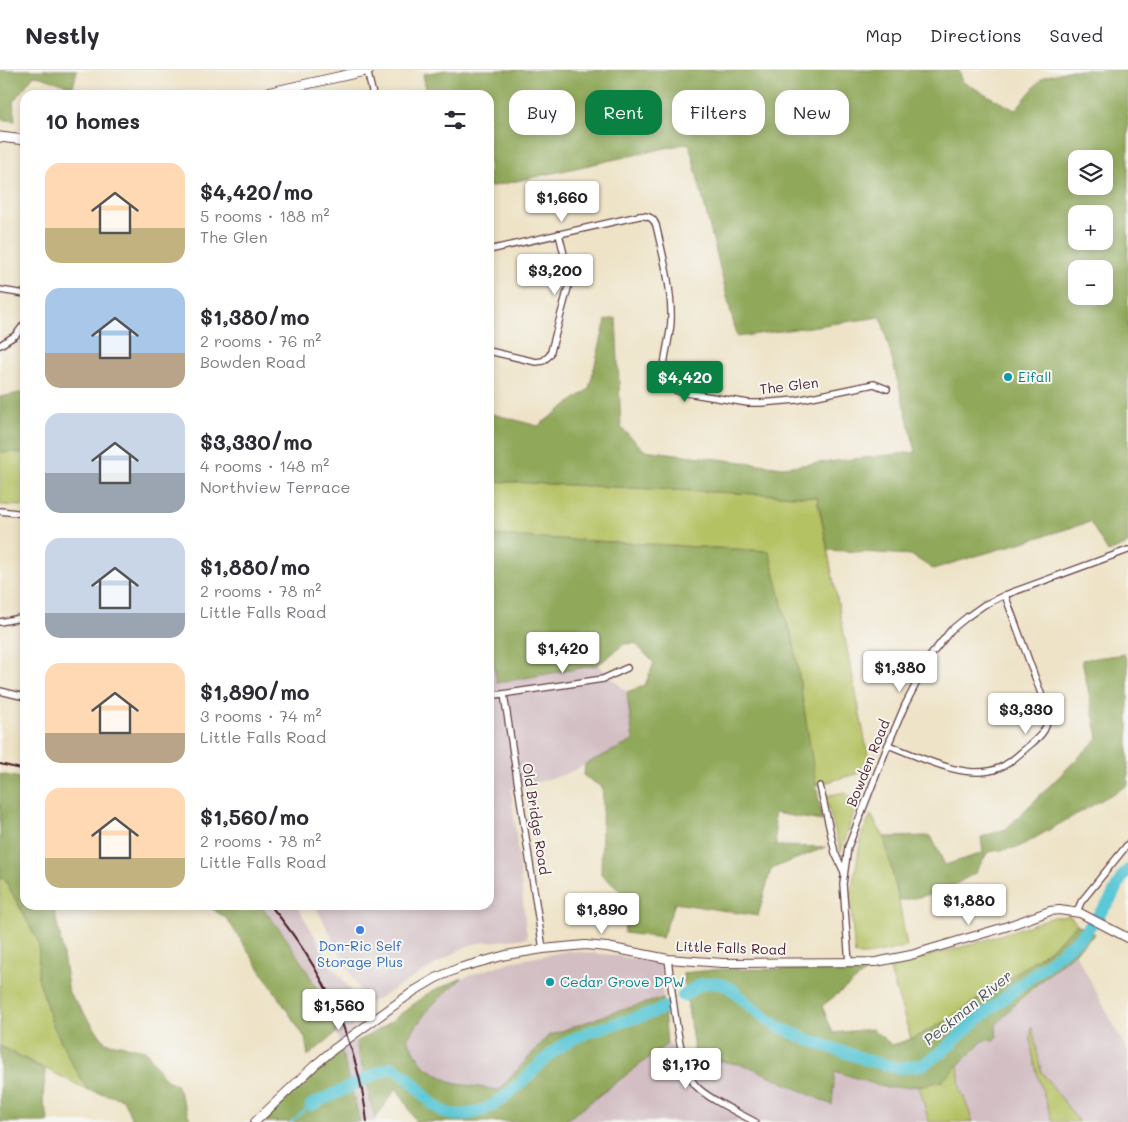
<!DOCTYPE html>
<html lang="en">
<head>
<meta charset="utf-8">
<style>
  body { margin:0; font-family:Mali,sans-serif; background:#f7f7f7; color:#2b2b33; height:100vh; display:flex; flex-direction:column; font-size:19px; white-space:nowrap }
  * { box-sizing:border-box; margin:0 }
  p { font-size:16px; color:#7c7c81 }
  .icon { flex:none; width:28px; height:28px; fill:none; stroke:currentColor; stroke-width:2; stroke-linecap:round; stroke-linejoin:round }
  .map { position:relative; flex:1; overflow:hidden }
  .panel { position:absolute; left:20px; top:20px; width:474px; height:820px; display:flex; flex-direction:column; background:#fff; border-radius:15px; box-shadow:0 2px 8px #0003 }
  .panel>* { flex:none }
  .banner { position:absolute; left:509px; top:20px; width:475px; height:45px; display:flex; gap:10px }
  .buttons { position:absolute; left:1068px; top:80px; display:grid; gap:10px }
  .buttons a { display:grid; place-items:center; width:45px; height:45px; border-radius:10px; background:#fff; box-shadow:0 2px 8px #0003; font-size:25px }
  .price { position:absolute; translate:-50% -42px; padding:0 11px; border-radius:5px; background:#fff; color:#222; font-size:16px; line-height:32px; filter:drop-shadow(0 1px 2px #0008) }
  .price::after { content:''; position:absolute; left:50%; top:30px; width:15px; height:11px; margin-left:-8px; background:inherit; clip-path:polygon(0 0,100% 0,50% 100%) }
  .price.selected { background:#0b8043; color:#fff }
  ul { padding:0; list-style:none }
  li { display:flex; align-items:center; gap:15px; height:125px; padding:0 25px }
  li span { display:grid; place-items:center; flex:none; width:140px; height:100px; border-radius:15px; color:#555 }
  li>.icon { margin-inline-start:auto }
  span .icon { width:60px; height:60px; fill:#fffc; stroke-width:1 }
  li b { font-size:21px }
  h2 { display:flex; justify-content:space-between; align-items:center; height:60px; padding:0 25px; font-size:21px }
  .pill { padding:0 18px; border-radius:15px; background:#fff; box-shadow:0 2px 8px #0003; font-size:18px; line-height:45px }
  .pill.selected { background:#0b8043; color:#fff }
  header { display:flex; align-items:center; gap:30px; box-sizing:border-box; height:70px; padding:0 25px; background:#fff; border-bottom:1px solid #e1e1e2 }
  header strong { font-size:24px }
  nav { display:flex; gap:28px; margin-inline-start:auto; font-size:18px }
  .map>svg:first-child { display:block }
  .industrial { fill:#d2bec3 }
  .green { fill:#b5c264; stroke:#807048 }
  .forest { fill:#90a85a; stroke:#6d6442; fill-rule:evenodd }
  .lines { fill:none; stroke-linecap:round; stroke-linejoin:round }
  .stream { stroke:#5cc7d6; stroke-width:2 }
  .river { stroke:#5cc7d6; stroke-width:12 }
  .minor-casing { stroke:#633c42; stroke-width:8 }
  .tertiary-casing { stroke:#633c42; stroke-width:10 }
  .secondary-casing { stroke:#633c42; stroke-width:11 }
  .minor { stroke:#fff; stroke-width:5.5 }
  .tertiary { stroke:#fff; stroke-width:8 }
  .secondary { stroke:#fff; stroke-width:9 }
  .rail { stroke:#4a1f2b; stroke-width:2 }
  .culture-dot { fill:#0f9aa8; stroke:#f6f6f2; stroke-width:2 }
  .shop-dot { fill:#3f7fe0; stroke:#f6f6f2; stroke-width:2 }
  .labels { text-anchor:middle; stroke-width:4; stroke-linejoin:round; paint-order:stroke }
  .culture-label { font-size:14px; fill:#0d838f; stroke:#f6f6f2; text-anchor:start }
  .street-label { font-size:14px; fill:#4a1f2b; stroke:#f6f6f2 }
  .shop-label { font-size:14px; fill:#366cbe; stroke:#f6f6f2 }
  .water-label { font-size:15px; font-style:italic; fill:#4f515e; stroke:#f6f6f2 }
</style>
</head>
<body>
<header>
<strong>Nestly</strong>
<nav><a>Map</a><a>Directions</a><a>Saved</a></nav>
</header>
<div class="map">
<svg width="1128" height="1052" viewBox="0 0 1128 1052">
  <rect width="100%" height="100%" fill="#f6f6f2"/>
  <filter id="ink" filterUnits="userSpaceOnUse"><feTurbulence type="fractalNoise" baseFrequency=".02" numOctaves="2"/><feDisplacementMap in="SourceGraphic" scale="10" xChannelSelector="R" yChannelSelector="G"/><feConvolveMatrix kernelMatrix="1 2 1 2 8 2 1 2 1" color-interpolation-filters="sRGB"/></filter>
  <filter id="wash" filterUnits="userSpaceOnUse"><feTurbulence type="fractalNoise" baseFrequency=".0096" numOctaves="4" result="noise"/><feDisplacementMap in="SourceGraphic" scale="20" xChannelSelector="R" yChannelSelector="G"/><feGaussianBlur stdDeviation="1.12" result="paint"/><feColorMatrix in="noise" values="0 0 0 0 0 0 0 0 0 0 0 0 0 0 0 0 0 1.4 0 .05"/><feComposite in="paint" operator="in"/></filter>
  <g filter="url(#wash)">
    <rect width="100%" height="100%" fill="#eee3c7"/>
    <g class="industrial">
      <polygon points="489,568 497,613 598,595 627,622 633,671 566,704 511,719 527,868 477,873 465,877 367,935 315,835 489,835"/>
      <polygon points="260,835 297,835 328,890 369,945 352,955 375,1052 360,1052 333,950 300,887 274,851"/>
      <polygon points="568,881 612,885 660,894 663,928 608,944 548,966 499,1020 452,1013 424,996 407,969 430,937 462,908 510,892"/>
      <polygon points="1075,882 1128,982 1128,1052 973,1052 960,1017 958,995 983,971 993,970 996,955 1005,945 1055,898"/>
      <polygon points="667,974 695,986 748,996 832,1035 835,1001 886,1018 919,1016 929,1052 564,1052"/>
    </g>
    <g class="green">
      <polygon points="0,382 25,383 25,436 0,435"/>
      <polygon points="489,411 817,427 871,700 816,715 793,569 786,550 769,481 489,465"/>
      <polygon points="845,722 857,734 841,782 825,726"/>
      <polygon points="871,745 884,767 899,831 907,877 867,885 855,885 850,828 862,764"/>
      <polygon points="0,808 4,808 39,873 38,907 52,953 70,990 88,1020 0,976"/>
      <polygon points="1070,846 1077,854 1049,880 945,952 911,969 889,897 976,873 1054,847"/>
      <path d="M1032 956 1041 1001 1079 1052H1053C1045 1027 1026 980 1032 956Z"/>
      <polygon points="958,995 960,1017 973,1052 929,1052 919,1016 942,1011"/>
    </g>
    <g class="forest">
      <polygon points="0,0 77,0 73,17 34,5 13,32 15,51 0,49"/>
      <path d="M446 0H959L963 12 1015 40 1043 7 1072 0H1128V474L1108 482 1090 452 933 499 911 485 828 480 817 427 489 411V343L538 356 589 319 606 250 616 248 621 357 644 380 783 397 916 382 881 247 737 267 689 73 489 117V25H427L423 4ZM1076 89H1104V116H1076ZM1076 144H1104V171H1076ZM1076 199H1104V226H1076Z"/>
      <polygon points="25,322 25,383 0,382 0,327"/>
      <polygon points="489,465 769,481 786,550 793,569 822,751 774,743 776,776 826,777 771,799 758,846 675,833 662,868 624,863 629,829 601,804 603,718 584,706 585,694 633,671 627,622 645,615 654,593 635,573 624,574 598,595 497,613 489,568"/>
      <polygon points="1124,584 1128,594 1128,715 1019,777 988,782 975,803 942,822 899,831 884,767 931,766 945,795 983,783 981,767 1006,759 1098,668 1082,590"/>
      <polygon points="0,704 25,709 25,835 53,835 60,866 69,923 105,972 145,980 166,1010 176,1014 191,1052 133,1052 123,1029 88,1020 70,990 52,953 38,907 39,873 4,808 0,808"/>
      <path d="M207 835H260C283 861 301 889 318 921 325 934 332 947 336 963L308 986 305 968 227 849Z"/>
      <path d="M1077 854 1095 864C1062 894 1025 921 996 955L997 967 993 970 983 971 942 1011 919 1016 886 1018 835 1001 832 1035 748 996 695 986 683 903 722 899 869 900 822 936 833 963 872 959 892 975 911 969 945 952 1049 880Z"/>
      <polygon points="462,908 430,937 407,969 424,996 452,1013 499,1020 548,966 608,944 663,928 667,974 564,1052 416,1052 406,1033 396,1018 375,1049 356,972 382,958 427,924"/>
      <polygon points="0,976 45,1000 43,1031 49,1052 0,1052"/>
      <polygon points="341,979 360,1052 263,1052 268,1047"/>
    </g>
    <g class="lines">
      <polyline class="stream" points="291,1052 311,1035"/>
      <g class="river">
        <polyline points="683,926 701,914 714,913 724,915 732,919 751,937 777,956 809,970 873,992 900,998 924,994 943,981 972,954 1082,866 1110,830 1122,807 1128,800"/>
        <path d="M363 1010 392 997C417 1008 425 1036 450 1044 495 1052 526 1003 556 980 587 955 630 954 666 937"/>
        <polyline points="311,1035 357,1013"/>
      </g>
    </g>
  </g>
  <g filter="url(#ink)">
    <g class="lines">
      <defs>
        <g id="minor">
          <polyline points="367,0 373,25"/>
          <path d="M489 180 639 146C647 145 653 147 656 155 663 186 672 218 671 250 671 266 662 292 664 304 665 314 673 320 681 322L748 333H760L797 330 874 314 887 319"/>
          <polyline points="0,220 25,224"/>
          <polyline points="0,275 16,265 25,253"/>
          <polyline points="489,281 536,292 543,291 550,285 569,214 569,205 559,164"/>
          <polyline points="0,441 25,444"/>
          <polyline points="0,552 25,547"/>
          <polyline points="0,621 25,627"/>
          <polyline points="504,624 543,879"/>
          <polyline points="489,626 603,609 627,598"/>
          <path d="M888 675C918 686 967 712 999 698 1010 694 1020 683 1030 675 1042 665 1050 657 1047 640L1005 525"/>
          <polyline points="820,716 835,783 844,802"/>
          <polyline points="1077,842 1081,832 1128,774"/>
          <path d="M668 889C672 918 678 996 696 1016 708 1029 739 1043 755 1052"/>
          <polyline points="849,893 843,814 848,777 888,675 905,635 931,585 951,560 967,547 984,535 1005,525 1128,480"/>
        </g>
        <polyline id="tertiary" points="255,1052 315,995 334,979 414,921 436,908 459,898 506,885 543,879 585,875 607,877 668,889 723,893 876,892 911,885 1005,857 1050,841 1059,840 1080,843 1128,868"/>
        <g id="secondary">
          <polyline points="258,25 369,0"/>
          <polyline points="0,67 25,70"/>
        </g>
      </defs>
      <use href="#minor" class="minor-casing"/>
      <use href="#tertiary" class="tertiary-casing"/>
      <use href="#secondary" class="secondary-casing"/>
      <use href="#minor" class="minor"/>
      <use href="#tertiary" class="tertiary"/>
      <use href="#secondary" class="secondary"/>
      <g class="rail">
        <polyline points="0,694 25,700"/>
        <path d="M270 835C322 897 358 971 367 1052"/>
      </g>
    </g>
  </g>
  <g class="culture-dot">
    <circle cx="1008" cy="307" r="5"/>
    <circle cx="550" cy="912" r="5"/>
  </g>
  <circle class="shop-dot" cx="360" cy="860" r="5"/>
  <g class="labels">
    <g class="culture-label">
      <text x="1018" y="312">Eifall</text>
      <text x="560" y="917">Cedar Grove DPW</text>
    </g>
    <g class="street-label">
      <text transform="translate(789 316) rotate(-7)" y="5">The Glen</text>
      <text transform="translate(868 693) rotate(-68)" y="5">Bowden Road</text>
      <text transform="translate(536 749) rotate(81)" y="5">Old Bridge Road</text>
      <text transform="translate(731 878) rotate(2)" y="5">Little Falls Road</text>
    </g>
    <g class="shop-label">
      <text x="360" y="881">Don-Ric Self<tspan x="360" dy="16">Storage Plus</tspan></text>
    </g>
    <g class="water-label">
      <text transform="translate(968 938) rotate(-39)" y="5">Peckman River</text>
    </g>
  </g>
</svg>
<div class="buttons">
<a><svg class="icon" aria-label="layers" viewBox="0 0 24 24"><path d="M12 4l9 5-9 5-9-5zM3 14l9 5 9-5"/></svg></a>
<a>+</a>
<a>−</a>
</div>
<b class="price" style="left:562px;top:153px">$1,660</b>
<b class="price" style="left:555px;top:226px">$3,200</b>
<b class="price selected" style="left:685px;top:333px">$4,420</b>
<b class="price" style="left:563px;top:604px">$1,420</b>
<b class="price" style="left:900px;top:623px">$1,380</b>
<b class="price" style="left:1026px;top:665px">$3,330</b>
<b class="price" style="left:969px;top:856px">$1,880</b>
<b class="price" style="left:602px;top:865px">$1,890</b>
<b class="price" style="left:339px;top:961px">$1,560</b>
<b class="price" style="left:686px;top:1020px">$1,170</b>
<div class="banner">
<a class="pill">Buy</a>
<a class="pill selected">Rent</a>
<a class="pill">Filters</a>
<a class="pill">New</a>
</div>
<section class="panel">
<h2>10 homes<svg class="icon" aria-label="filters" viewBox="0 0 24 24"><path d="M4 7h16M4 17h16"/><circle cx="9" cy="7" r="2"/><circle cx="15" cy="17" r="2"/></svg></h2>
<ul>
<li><span style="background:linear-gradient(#ffd9b3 65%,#c2b280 0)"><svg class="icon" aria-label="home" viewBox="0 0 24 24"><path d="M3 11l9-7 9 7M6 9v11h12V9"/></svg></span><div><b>$4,420/mo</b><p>5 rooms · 188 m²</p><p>The Glen</p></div></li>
<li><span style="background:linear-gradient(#a9c7e8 65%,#b9a48a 0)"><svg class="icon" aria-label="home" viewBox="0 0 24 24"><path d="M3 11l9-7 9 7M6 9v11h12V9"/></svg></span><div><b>$1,380/mo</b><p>2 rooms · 76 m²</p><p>Bowden Road</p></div></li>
<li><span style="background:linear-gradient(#c9d6e8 60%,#9aa5b1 0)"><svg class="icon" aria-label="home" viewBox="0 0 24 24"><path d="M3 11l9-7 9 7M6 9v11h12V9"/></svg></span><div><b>$3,330/mo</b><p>4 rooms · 148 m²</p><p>Northview Terrace</p></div></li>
<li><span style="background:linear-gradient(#c9d6e8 75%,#9aa5b1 0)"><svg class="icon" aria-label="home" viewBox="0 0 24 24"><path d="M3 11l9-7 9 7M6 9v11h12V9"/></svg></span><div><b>$1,880/mo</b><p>2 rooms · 78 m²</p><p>Little Falls Road</p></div></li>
<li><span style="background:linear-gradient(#ffd9b3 70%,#b9a48a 0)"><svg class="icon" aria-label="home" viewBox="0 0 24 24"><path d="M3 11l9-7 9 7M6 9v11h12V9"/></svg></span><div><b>$1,890/mo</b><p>3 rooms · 74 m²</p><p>Little Falls Road</p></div></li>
<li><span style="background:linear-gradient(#ffd9b3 70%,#c2b280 0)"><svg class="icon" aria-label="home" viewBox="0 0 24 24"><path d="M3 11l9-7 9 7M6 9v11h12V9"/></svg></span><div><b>$1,560/mo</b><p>2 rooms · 78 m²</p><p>Little Falls Road</p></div></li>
</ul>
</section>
</div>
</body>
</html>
